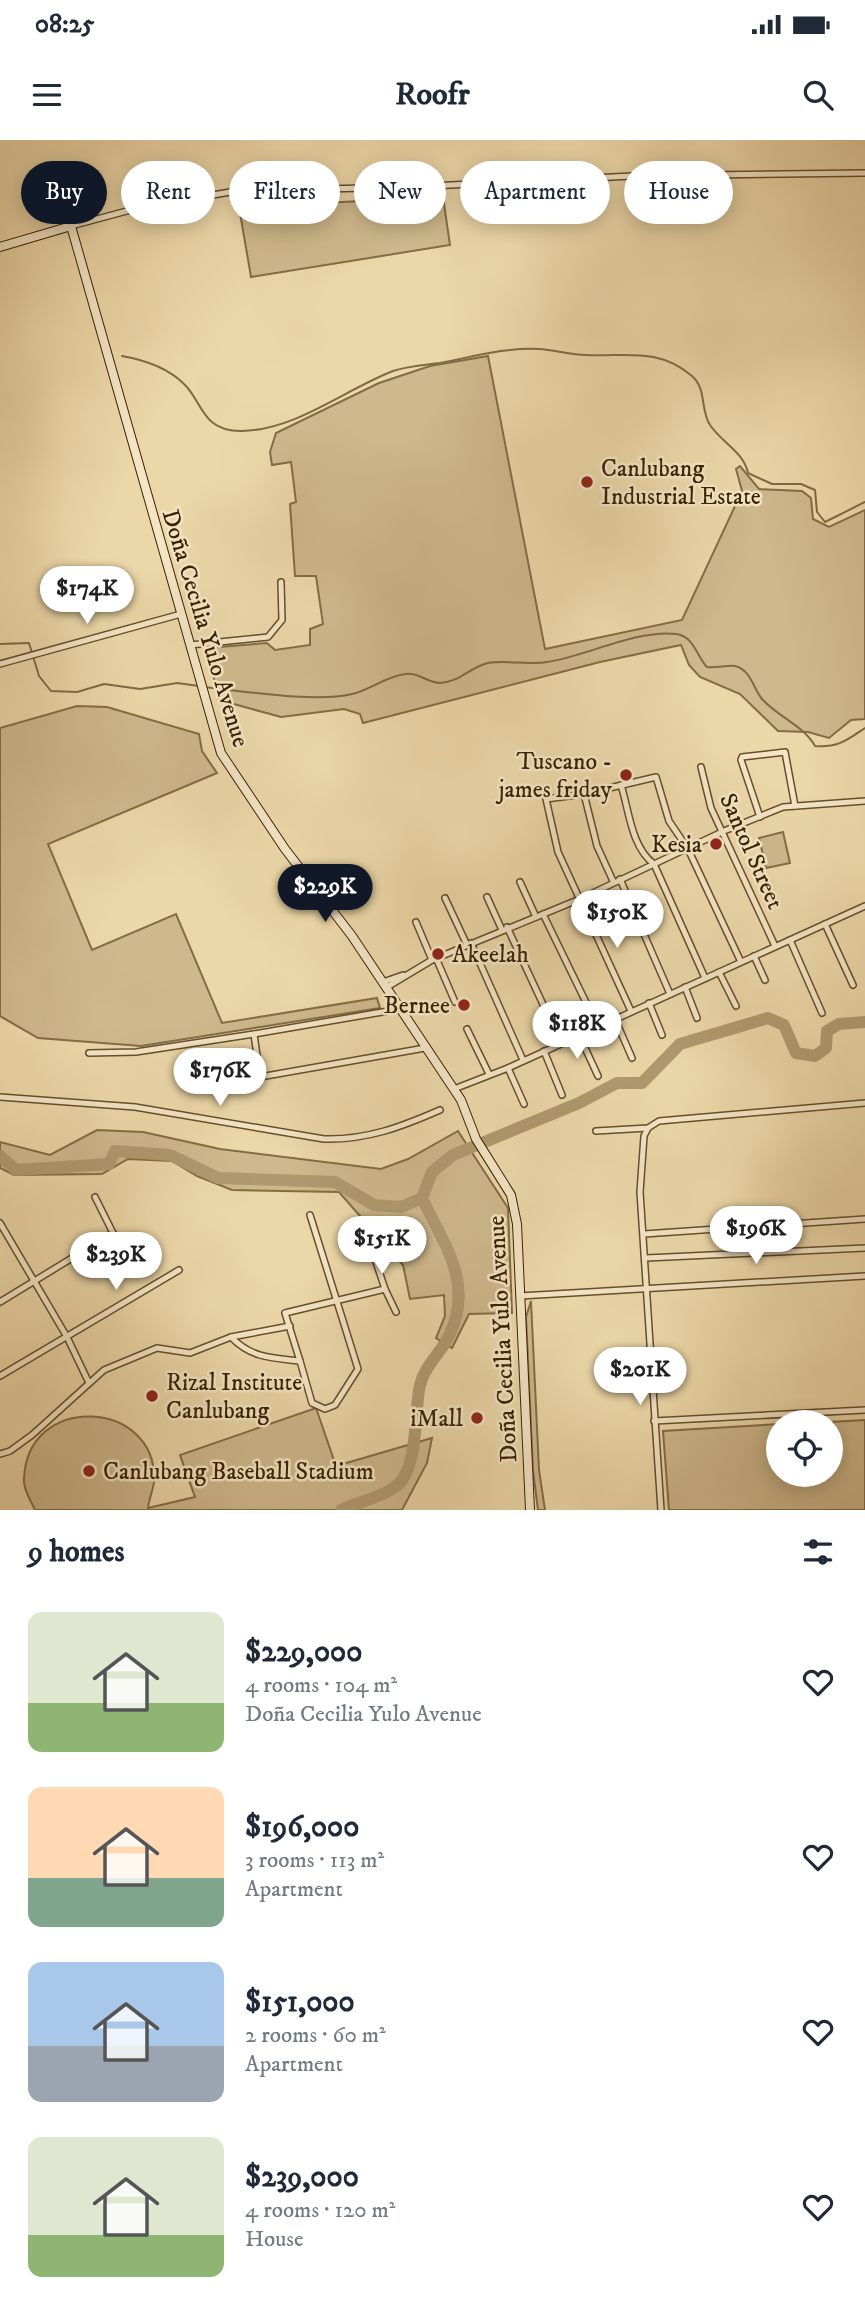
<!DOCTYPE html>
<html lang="en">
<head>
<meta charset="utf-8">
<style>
  body { margin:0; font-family:"IM FELL DW Pica",serif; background:#f6f6f7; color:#1f2937; height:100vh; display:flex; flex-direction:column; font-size:26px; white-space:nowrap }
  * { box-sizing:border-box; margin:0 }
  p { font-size:23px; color:#747a83 }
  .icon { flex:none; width:38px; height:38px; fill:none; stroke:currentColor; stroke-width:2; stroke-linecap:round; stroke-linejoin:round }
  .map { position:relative; height:1370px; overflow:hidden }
  .panel { display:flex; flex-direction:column; background:#fff; flex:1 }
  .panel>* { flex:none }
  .banner { position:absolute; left:21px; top:21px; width:824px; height:63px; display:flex; gap:14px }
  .controls { position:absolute; left:766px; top:1270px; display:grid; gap:14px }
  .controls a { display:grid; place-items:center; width:77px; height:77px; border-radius:50%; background:#fff; box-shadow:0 4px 18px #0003; font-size:35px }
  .price { position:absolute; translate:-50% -60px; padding:0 16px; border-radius:24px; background:#fff; color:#222; font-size:23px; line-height:46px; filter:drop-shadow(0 2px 4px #0008) }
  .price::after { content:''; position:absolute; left:50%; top:42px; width:21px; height:16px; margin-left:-10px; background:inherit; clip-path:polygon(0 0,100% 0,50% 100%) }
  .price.active { background:#111827; color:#fff }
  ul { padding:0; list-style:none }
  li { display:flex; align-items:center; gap:21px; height:175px; padding:0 28px }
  li span { display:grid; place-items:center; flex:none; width:196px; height:140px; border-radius:14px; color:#555 }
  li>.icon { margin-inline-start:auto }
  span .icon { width:84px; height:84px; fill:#fffc; stroke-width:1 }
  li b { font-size:30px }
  h2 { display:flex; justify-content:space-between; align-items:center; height:84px; padding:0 28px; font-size:30px }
  .tag { padding:0 24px; border-radius:32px; background:#fff; box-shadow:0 4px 18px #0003; font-size:24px; line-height:63px }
  .tag.active { background:#111827; color:#fff }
  .status { display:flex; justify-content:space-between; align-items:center; height:49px; padding:0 35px; background:#fff; direction:ltr }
  .status svg { height:19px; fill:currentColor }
  header { display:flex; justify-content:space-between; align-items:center; height:91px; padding:0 28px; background:#fff; font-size:32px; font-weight:700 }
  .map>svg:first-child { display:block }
  .green { fill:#ceb88c; stroke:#846c46; stroke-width:2 }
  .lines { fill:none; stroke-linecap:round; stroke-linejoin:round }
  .stream { stroke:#816943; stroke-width:2 }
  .river { stroke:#b0996f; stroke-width:12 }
  .minor-casing { stroke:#674e2b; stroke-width:8 }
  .secondary-casing { stroke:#3b2101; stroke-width:10 }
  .minor { stroke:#f3e5c6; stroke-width:5 }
  .secondary { stroke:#f3e5c6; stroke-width:8 }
  .poi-dot { fill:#8f2418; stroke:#f3e5c6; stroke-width:2.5 }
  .labels { text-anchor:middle; stroke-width:5; stroke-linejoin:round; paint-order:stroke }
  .poi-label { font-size:24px; fill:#3b2101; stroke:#f3e5c6; text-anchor:start }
  .street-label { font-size:24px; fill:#3b2101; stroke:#f3e5c6 }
</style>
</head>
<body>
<div class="status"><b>08:25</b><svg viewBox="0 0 49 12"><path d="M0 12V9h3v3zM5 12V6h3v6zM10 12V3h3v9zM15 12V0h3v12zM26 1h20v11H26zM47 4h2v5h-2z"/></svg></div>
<header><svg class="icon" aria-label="menu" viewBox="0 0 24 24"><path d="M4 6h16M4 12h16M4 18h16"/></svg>Roofr<svg class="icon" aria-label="search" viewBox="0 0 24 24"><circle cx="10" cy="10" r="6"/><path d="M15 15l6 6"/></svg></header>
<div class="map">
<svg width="865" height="1370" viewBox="0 0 865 1370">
  <rect width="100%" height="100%" fill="#ecd7a8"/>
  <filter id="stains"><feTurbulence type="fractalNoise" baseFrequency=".00286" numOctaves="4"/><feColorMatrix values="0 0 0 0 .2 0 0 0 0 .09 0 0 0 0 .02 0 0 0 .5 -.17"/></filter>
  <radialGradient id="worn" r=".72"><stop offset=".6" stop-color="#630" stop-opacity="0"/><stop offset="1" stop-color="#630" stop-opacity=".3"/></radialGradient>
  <g class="green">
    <polygon points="443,57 450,105 251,137 239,67"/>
    <polygon points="488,216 545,509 682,480 742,351 736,329 740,326 759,349 802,351 811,358 813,379 829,387 865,370 865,579 851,580 829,598 808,592 778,591 740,554 700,537 689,525 681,505 600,522 363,583 360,574 344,569 281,577 219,560 207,508 267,503 275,510 310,505 310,489 323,484 316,436 295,436 290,364 296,362 291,322 272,325 270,312 276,293 379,243 430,226"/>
    <polygon points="77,566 107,567 199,594 202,611 217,633 48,704 92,810 176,774 222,883 377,858 380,868 141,906 38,898 0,876 0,588"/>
    <polygon points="783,692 790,723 766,728 759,698"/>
    <polygon points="97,990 143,992 220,1009 381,1029 408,1019 458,991 508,1068 512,1173 469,1174 452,1208 436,1198 445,1176 444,1155 410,1159 403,1125 339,1052 232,1050 197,1036 172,1021 128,1019 102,1034 14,1035 0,1028 0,1002 50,1015"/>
    <polygon points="531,1161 539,1330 545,1370 538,1370 533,1330 526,1177"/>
    <path d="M316 1268 336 1326 432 1298 427 1323 402 1370H35C31 1361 23 1349 24 1340 26 1251 159 1259 154 1342 153 1350 149 1359 148 1368L195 1357 180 1315Z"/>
    <polygon points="865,1280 865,1370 669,1370 663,1291 779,1284 779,1335 831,1335 831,1283 810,1283"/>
  </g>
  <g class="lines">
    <g class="stream">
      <path d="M122 216C145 220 168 228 184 244 203 262 202 292 242 291 296 290 344 250 393 231 408 226 425 225 440 223 472 217 506 207 539 209 555 210 571 215 586 215 626 217 658 207 692 236 707 249 700 270 710 285 721 302 744 312 748 333L772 344H801L815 350 817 372 825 382 865 362"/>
      <polyline points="0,504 29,503 39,536 51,551 77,552 104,544 140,549 177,543 199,546"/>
      <path d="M204 547C243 551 315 563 352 554 370 550 386 536 406 534 419 532 427 543 440 543 460 542 470 527 488 523 507 520 528 525 547 522 584 517 638 489 676 494 694 496 697 517 707 527 716 528 728 525 735 526 751 530 753 548 762 559 778 577 804 586 815 606 838 608 847 600 865 588"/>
    </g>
    <g class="river">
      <polyline points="0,1016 16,1030 109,1024 115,1011 170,1015 218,1038 335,1042 374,1065 401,1067 422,1058"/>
      <path d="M341 1370C358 1362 380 1358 395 1347 419 1331 414 1271 420 1245 425 1225 442 1212 450 1194 474 1142 443 1103 422 1058L432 1032 453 1015 579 963 617 943H642L680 904 768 878 784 885 796 913 815 916 826 908 827 891 839 884 865 882"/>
    </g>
    <defs>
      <g id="minor">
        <polyline points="71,86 138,68 236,51 412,47 632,36 865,33"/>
        <polyline points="190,505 268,497 282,480 281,442"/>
        <polyline points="0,524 181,474"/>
        <polyline points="701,627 711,668 775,806"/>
        <path d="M621 645C629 670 631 707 654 724L705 838"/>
        <polyline points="584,654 656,637 669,681 688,709 741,822"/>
        <polyline points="760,677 741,620 742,617 785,612 795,666"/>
        <polyline points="620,739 670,854"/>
        <polyline points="613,741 597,706 584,654 546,659 558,712 631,871"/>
        <polyline points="520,742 536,777"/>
        <polyline points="487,757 502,790"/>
        <polyline points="445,758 467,805"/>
        <polyline points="543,774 598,887"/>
        <polyline points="416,782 432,820"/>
        <polyline points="825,784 853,845"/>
        <polyline points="507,787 561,903"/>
        <polyline points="790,800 822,873"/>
        <polyline points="471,803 523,920"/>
        <polyline points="754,816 765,840"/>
        <polyline points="436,818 455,862"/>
        <polyline points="719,832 736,866"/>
        <polyline points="383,842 403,835"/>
        <polyline points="387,847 432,820 580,759 724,691 783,667 865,661"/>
        <polyline points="685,847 697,878"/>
        <polyline points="649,863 662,895"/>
        <polyline points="400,869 254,894 260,937 425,908"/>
        <polyline points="615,879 632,918"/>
        <polyline points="467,889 489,934"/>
        <polyline points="579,895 598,936"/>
        <polyline points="544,911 562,955"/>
        <polyline points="89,913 136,912 254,894"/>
        <polyline points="508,928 524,964"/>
        <polyline points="454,949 508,928 865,766"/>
        <path d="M0 957 135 967 324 999C367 1000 401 987 440 970"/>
        <polyline points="648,988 644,996 640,1052 661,1370"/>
        <polyline points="596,991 648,988 659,981 865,963"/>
        <polyline points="95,1057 113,1093 134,1119"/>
        <polyline points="0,1083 67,1197 89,1243"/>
        <polyline points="644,1094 865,1079"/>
        <polyline points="367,1095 385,1149"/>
        <polyline points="646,1118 865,1108"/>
        <polyline points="520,1156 865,1136"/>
        <polyline points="0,1162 113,1093"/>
        <polyline points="231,1197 290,1186"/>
        <polyline points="300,1221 312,1263 325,1269 335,1265 358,1229 310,1075"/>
        <polyline points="0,1236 179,1130"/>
        <polyline points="654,1281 865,1270"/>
        <path d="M0 1314 10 1311 32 1295 104 1230 157 1208 190 1213 231 1197C251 1218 272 1218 300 1221L285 1173 385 1149 396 1172"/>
      </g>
      <polyline id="secondary" points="0,107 71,86 221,613 285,709 352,796 461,960 476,999 511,1055 517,1084 530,1370"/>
    </defs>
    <use href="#minor" class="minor-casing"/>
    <use href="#secondary" class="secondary-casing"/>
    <use href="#minor" class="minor"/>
    <use href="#secondary" class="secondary"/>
  </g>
  <g class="poi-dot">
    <circle cx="587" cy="342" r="7"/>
    <circle cx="626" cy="635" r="7"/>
    <circle cx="716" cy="704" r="7"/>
    <circle cx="438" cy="814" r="7"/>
    <circle cx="464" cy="865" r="7"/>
    <circle cx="152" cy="1256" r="7"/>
    <circle cx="477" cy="1278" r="7"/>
    <circle cx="89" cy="1331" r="7"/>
  </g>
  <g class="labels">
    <g class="poi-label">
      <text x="601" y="336">Canlubang<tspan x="601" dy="28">Industrial Estate</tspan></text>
      <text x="612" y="629" text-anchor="end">Tuscano -<tspan x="612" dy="28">james friday</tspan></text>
      <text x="702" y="712" text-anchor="end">Kesia</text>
      <text x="452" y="822">Akeelah</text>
      <text x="450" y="873" text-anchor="end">Bernee</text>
      <text x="166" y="1250">Rizal Institute<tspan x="166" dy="28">Canlubang</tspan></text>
      <text x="463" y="1286" text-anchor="end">iMall</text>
      <text x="103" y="1339">Canlubang Baseball Stadium</text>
    </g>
    <g class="street-label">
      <text transform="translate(206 488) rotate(73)" y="8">Doña Cecilia Yulo Avenue</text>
      <text transform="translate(752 711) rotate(66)" y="8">Santol Street</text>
      <text transform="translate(502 1199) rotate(-93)" y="8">Doña Cecilia Yulo Avenue</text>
    </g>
  </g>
  <rect width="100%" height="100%" filter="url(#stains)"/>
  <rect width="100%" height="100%" fill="url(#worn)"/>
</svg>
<div class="controls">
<a><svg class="icon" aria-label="locate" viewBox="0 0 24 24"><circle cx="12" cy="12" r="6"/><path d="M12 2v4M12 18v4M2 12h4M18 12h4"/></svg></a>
</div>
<b class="price" style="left:87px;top:486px">$174K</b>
<b class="price active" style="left:325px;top:784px">$229K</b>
<b class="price" style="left:617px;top:810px">$150K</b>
<b class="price" style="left:577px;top:921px">$118K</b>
<b class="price" style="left:220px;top:968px">$176K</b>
<b class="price" style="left:756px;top:1126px">$196K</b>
<b class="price" style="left:382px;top:1136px">$151K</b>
<b class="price" style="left:116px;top:1152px">$239K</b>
<b class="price" style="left:640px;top:1267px">$201K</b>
<div class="banner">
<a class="tag active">Buy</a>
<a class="tag">Rent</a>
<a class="tag">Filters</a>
<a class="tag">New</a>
<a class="tag">Apartment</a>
<a class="tag">House</a>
</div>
</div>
<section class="panel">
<h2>9 homes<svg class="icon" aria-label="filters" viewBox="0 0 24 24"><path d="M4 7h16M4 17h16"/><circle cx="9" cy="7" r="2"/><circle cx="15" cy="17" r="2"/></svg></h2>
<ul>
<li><span style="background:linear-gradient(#dfe7d0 65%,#8fb573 0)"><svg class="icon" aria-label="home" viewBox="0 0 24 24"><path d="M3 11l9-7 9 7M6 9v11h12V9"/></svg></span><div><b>$229,000</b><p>4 rooms · 104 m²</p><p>Doña Cecilia Yulo Avenue</p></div><svg class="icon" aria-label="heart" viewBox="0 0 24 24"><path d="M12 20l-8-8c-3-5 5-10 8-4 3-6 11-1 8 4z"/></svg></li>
<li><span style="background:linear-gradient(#ffd9b3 65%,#7fa58c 0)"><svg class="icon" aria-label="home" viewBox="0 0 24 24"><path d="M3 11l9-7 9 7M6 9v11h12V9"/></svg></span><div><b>$196,000</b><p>3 rooms · 113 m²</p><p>Apartment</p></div><svg class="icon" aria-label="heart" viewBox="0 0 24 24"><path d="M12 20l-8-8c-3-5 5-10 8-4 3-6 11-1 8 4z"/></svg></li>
<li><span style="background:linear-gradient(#a9c7e8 60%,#9aa5b1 0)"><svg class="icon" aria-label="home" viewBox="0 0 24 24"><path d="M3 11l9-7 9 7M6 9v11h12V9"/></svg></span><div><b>$151,000</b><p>2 rooms · 60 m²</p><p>Apartment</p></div><svg class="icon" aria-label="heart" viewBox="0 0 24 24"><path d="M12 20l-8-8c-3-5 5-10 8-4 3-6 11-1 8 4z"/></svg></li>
<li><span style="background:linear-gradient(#dfe7d0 70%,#8fb573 0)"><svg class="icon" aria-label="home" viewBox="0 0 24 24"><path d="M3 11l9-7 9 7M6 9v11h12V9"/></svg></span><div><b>$239,000</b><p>4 rooms · 120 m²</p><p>House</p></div><svg class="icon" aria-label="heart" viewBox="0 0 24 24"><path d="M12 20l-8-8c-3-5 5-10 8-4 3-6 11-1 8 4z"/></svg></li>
</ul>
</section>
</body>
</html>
